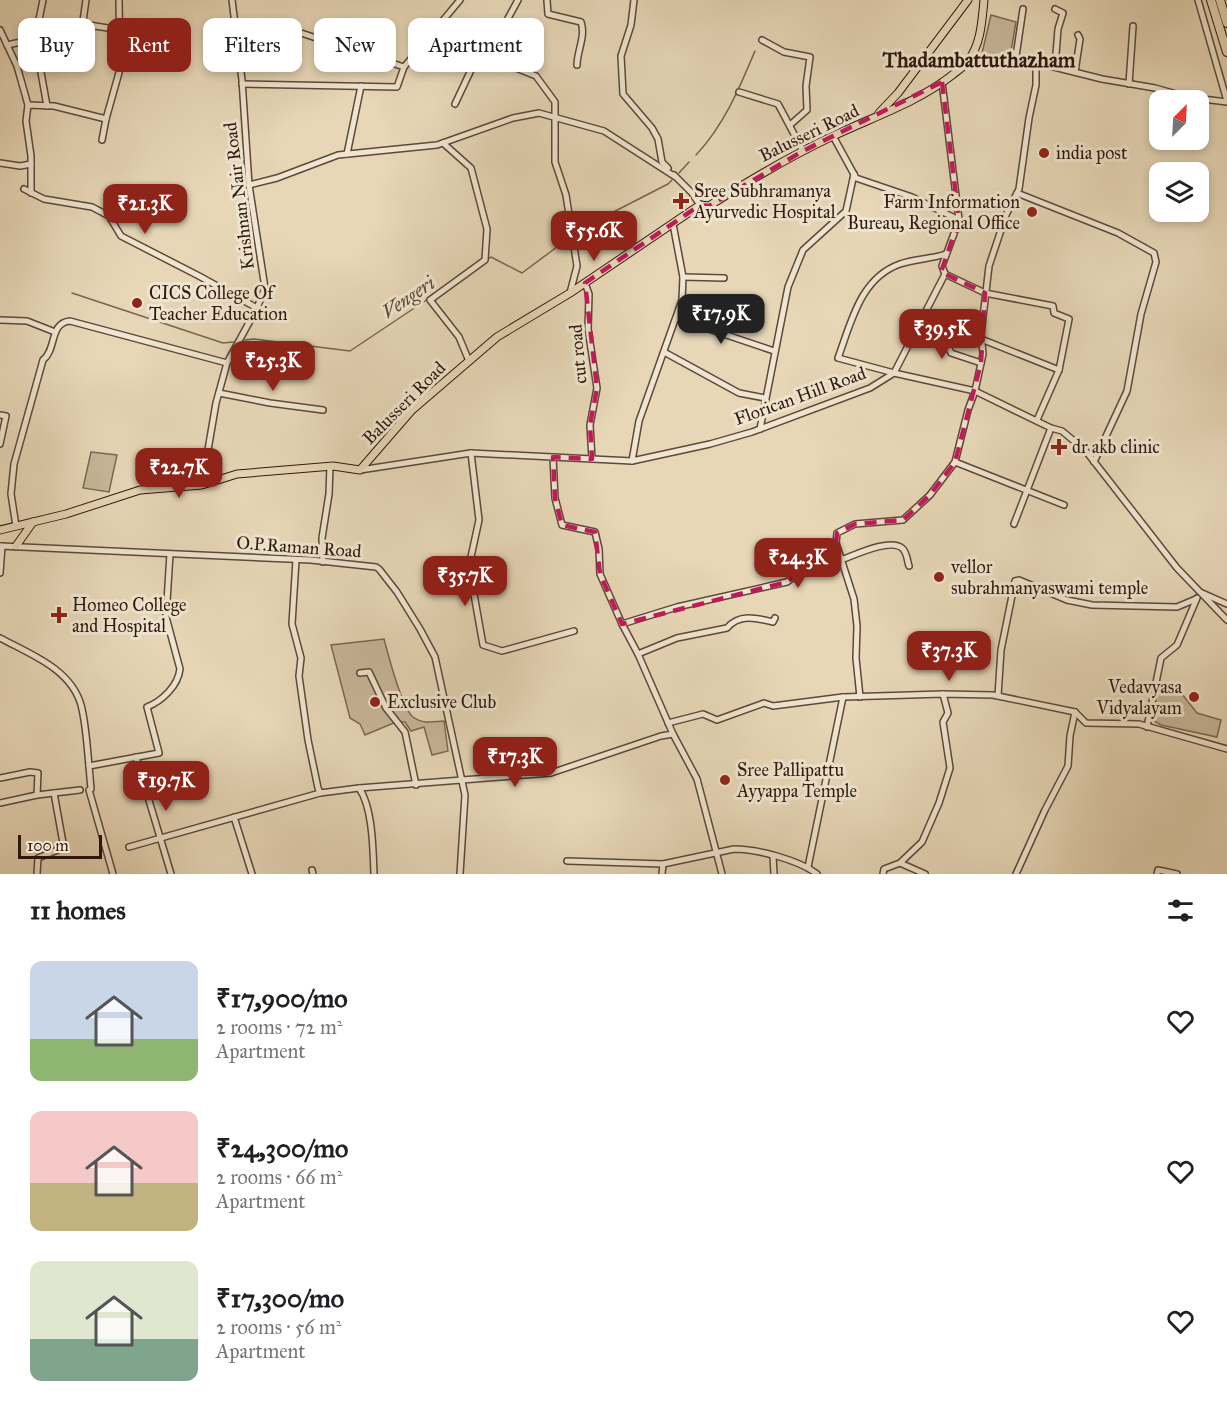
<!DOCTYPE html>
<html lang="en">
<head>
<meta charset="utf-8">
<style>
  body { margin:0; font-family:"IM FELL Great Primer",serif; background:#f2f2f2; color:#202124; height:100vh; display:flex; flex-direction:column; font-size:22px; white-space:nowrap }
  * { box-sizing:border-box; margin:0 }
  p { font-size:20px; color:#757577 }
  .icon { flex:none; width:33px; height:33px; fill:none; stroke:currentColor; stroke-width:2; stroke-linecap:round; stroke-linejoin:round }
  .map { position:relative; height:874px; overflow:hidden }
  .sheet { display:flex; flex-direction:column; background:#fff; flex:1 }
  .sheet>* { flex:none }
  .hud { position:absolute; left:18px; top:18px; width:600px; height:54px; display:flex; gap:12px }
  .needle { width:39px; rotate:24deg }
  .tools { position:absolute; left:1149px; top:90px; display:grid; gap:12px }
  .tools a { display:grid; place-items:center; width:60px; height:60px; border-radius:12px; background:#fff; box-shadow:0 3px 9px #0003; font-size:30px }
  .scale { position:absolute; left:18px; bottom:15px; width:84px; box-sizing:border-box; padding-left:6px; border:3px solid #31180d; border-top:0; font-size:16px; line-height:21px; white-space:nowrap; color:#31180d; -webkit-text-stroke:4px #efe5d0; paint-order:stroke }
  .price { position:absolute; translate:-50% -51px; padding:0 14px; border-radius:12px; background:#8f2418; color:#fff; font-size:20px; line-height:39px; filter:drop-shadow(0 2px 3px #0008) }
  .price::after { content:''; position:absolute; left:50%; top:36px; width:18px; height:14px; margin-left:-9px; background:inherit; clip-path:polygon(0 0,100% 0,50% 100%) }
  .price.selected { background:#222; color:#fff }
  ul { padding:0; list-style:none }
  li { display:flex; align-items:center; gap:18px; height:150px; padding:0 30px }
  li span { display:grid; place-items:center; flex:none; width:168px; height:120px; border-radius:12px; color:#555 }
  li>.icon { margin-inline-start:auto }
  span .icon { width:72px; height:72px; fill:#fffc; stroke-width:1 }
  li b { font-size:26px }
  h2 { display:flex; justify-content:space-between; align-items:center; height:72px; padding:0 30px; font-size:26px }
  .pill { padding:0 21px; border-radius:12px; background:#fff; box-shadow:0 3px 9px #0003; font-size:21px; line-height:54px }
  .pill.selected { background:#8f2418; color:#fff }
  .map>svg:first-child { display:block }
  .green { fill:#c8b79a; stroke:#7c6854; stroke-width:1.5 }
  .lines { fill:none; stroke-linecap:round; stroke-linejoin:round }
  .stream { stroke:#796450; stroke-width:1.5 }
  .minor-casing { stroke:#5e4838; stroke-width:8 }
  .major-casing { stroke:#31180d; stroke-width:9 }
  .highway-casing { stroke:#31180d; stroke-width:10 }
  .minor { stroke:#efe5d0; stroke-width:5 }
  .major { stroke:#e7d7b7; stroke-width:7 }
  .highway { stroke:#e7d7b7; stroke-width:8 }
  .marked { fill:none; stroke:#c2185b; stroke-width:4.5; stroke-dasharray:12 8; stroke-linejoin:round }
  .poi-dot { fill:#8f2418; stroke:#efe5d0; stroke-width:2 }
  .labels { text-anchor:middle; stroke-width:6; stroke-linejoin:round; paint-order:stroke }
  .street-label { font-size:18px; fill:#31180d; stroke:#efe5d0 }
  .poi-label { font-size:18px; fill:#31180d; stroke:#efe5d0; text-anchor:start }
  .water-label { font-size:20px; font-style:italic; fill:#614a3a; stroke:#efe5d0 }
  .quarter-label { font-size:21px; font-weight:bold; fill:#31180d; stroke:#efe5d0 }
</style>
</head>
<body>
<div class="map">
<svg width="1227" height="874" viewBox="0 0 1227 874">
  <rect width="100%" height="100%" fill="#e7d7b7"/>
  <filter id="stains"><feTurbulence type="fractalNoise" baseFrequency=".00333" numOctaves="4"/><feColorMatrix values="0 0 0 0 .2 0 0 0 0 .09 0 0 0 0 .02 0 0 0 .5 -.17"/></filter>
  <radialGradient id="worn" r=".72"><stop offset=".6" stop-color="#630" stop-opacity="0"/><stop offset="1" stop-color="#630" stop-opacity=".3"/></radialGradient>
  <g class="green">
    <polygon points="991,15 1016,22 1010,57 982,53"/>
    <polygon points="91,452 117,455 109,492 83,488"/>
    <path d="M384 639C388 654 402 709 413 717 422 724 433 722 444 721L448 751 432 755 424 727 411 731 405 722H396L365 735 360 724 350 718 331 645Z"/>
    <polygon points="1178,689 1197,713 1221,720 1217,737 1161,725 1149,718 1159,691"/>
  </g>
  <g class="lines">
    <g class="stream">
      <path d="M696 155C724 125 739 89 755 51"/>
      <polyline points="679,173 689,162"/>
      <polyline points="577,232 586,226 668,184 672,180"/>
      <polyline points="487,260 491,257 522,273 569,238"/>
      <polyline points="72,293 223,343 233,342"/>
      <polyline points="245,340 254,339 350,351 428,299"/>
    </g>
    <defs>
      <g id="minor">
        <polyline points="43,0 35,39 47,106"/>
        <path d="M547 0 548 14 581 22C586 36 577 51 577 65"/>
        <polyline points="634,0 631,25 621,56 623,94 652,128 658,139 662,162 668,168"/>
        <polyline points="1198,0 1227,101"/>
        <polyline points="1055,9 1063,13 1058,29 1055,67"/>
        <polyline points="38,21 74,38 81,35 86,0"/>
        <polyline points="83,24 120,30"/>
        <polyline points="235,29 298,32 404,67 460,0"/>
        <polyline points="0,30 17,66 28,105"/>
        <polyline points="432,34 536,76 555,102 555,162 566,195 577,266 570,293"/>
        <polyline points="762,40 784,52 810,57 806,86 807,110 790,125"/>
        <polyline points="7,45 35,39"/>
        <polyline points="487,57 518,0"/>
        <polyline points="1015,63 1023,9"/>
        <polyline points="966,64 1042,64 1102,79 1155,88 1187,97 1227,102"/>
        <polyline points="1075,72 1080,39 1078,35"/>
        <polyline points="942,82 959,220"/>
        <polyline points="242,84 397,87 404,67"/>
        <polyline points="1129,84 1133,26"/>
        <polyline points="739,92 778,104 803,151"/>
        <polyline points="455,104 479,53"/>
        <polyline points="833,136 856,178 912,197 959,220 942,266 945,274 985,293 1053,306 1054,313 1069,319 1059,370"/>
        <polyline points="102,140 106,119"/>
        <polyline points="443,143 471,168 487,229 485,260 430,300 459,337 469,361"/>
        <polyline points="347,154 361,86"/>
        <polyline points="0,163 20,166 31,164"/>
        <polyline points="674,175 692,193 700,205"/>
        <polyline points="249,185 277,178 338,155 437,145 513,118 539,113 604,131 674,176"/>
        <polyline points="24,189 44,199 92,207 109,216 121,236 199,276 257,308"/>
        <polyline points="31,193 31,156 26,121 28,105 54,106 106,119 120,69 119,0"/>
        <polyline points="1017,193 1118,233 1154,253 1156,262 1141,314 1127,391 1094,462"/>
        <path d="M945 274 894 373 838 358C851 323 860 278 900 264 914 259 931 259 946 254"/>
        <polyline points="683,277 724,278"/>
        <polyline points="585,283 589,294 588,329 597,388 590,425 592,459"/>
        <polyline points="676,318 774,351"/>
        <polyline points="0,320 27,321 55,332"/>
        <polyline points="920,324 943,334 951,353 981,363"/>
        <polyline points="981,339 1059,370 1037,420"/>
        <polyline points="664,352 739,393 765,398"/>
        <polyline points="219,393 270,403 323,410"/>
        <polyline points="0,415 6,416 0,444"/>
        <polyline points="760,429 788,287 803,250 846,211 854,174"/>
        <polyline points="471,453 479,520 469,566 483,645 502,651 574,631"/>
        <path d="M553 457 555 498 562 525 595 532 599 549 600 574 622 624 638 654 677 638 727 628C739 613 757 618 773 622L775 618"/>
        <polyline points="632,461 639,421 682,300 683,277 673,224"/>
        <polyline points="955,462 1064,505"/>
        <polyline points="360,470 471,453 632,461 710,444 752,432 870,388 894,373 975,391 1051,428 1062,431 1085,450 1177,568 1227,620"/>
        <polyline points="202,485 216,403 227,363 257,308 265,288 249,185 242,80 232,0"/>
        <polyline points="1014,524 1051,428"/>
        <path d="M16 526 11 494 14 464 43 360C57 349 49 323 70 321L227 363"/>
        <polyline points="836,543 837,533 855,524 903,520 930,495 955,462 968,410 975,391 983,354 981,334 989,266 1006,215 1019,189 1029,118 1036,85 1036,64"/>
        <polyline points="0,546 311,560 376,567 379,569 397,592 420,629 435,657 465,795 460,874"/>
        <path d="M296 560 292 624 301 658 299 676 308 740 318 788 320 793 359 788C373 808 373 851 374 874"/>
        <path d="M841 560C855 555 890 538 902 548 907 552 907 560 909 566"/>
        <polyline points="323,562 322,538 329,494 330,466"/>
        <polyline points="0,573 2,546"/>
        <polyline points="1202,593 1227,604"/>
        <polyline points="622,624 677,607 787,582 836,543 854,599 857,626 856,658 860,697"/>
        <path d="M0 638C30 654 71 669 81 705 86 724 87 746 89 766"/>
        <polyline points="360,673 369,672 386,708 405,732 416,785"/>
        <polyline points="998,696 1001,650 1015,581 1019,580 1067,600 1092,605 1177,607 1196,599"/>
        <polyline points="668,723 703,714 717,720 764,703 773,706 843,697 943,694 993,695 1075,712 1086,723 1139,724 1227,749"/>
        <polyline points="1147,727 1161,658 1177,645 1197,598"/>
        <polyline points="673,734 697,779 722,874"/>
        <polyline points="136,757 171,874"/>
        <polyline points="0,778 30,772 38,773 37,795"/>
        <polyline points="359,788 551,773 661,736 673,734 638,654"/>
        <polyline points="0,803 37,795 80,790"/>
        <polyline points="234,817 252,874"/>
        <polyline points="129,847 320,793"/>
        <polyline points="773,856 774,874"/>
        <path d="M567 861 663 864 734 849C757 849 799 860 817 874"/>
        <polyline points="900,863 925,874"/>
        <polyline points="808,867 843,697"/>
        <polyline points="312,870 313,874"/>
        <polyline points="37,874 38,858 60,849 63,843 54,793"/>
        <path d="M113 874 89 790 91 789 89 766 159 753 147 707C162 701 178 686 180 669L166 617 170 554"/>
        <polyline points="662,874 663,864"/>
        <polyline points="883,874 884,869 900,863 922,842 939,803 950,768 943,722 948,713 943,694"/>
        <polyline points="1016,874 1045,810 1068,766 1070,736 1075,712"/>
        <polyline points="1157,874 1158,870 1177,874"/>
      </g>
      <g id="major">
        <polyline points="879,113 898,93 968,0"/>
        <path d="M0 530 66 514 140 490 202 485 237 474 333 466 360 470 412 410 497 337 570 293 700 205 709 206C750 180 790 156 833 136 873 117 916 103 951 76 957 71 964 67 968 61 981 44 982 21 984 0"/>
        <polyline points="16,546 33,522"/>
      </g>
      <g id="highway">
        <polyline points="1211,0 1227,52"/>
        <polyline points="1220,0 1227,23"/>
      </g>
    </defs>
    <use href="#minor" class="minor-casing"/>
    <use href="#major" class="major-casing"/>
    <use href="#highway" class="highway-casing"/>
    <use href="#minor" class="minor"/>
    <use href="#major" class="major"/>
    <use href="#highway" class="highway"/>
  </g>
  <path class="marked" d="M942 82 959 220 941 272 985 293 981 363 955 462 930 495 903 520 855 524 837 533 836 543 787 582 622 624 600 574 595 532 562 525 555 498 553 457 592 459 590 425 597 388 585 283 700 205 709 206 803 151Z"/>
  <g class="poi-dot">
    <circle cx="1044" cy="153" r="6"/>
    <path d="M678 192h6v6h6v6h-6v6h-6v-6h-6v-6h6z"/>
    <circle cx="1032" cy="212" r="6"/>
    <circle cx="137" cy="303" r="6"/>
    <path d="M1056 438h6v6h6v6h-6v6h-6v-6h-6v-6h6z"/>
    <circle cx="939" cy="577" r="6"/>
    <path d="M56 606h6v6h6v6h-6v6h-6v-6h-6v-6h6z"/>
    <circle cx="1194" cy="697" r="6"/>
    <circle cx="375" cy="702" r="6"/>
    <circle cx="725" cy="780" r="6"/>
  </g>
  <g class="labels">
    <g class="street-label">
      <text transform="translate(809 133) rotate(-26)" y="6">Balusseri Road</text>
      <text transform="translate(239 196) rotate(-97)" y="6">Krishnan Nair Road</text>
      <text transform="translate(578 354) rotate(-95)" y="6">cut road</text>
      <text transform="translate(800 396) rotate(-20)" y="6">Florican Hill Road</text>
      <text transform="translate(404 403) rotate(-45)" y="6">Balusseri Road</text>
      <text transform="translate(299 547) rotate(4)" y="6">O.P.Raman Road</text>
    </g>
    <g class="poi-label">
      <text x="1056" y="159">india post</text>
      <text x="694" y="197">Sree Subhramanya<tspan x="694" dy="21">Ayurvedic Hospital</tspan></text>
      <text x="1020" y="208" text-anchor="end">Farm Information<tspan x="1020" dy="21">Bureau, Regional Office</tspan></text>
      <text x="149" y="299">CICS College Of<tspan x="149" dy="21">Teacher Education</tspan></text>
      <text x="1072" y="453">dr akb clinic</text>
      <text x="951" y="573">vellor<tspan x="951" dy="21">subrahmanyaswami temple</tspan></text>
      <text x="72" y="611">Homeo College<tspan x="72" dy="21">and Hospital</tspan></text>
      <text x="1182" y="693" text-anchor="end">Vedavyasa<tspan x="1182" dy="21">Vidyalayam</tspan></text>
      <text x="387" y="708">Exclusive Club</text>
      <text x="737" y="776">Sree Pallipattu<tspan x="737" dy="21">Ayyappa Temple</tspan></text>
    </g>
    <g class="water-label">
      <text transform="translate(408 297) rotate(-34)" y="7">Vengeri</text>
    </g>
    <g class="quarter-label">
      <text x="979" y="67">Thadambattuthazham</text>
    </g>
  </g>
  <rect width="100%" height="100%" filter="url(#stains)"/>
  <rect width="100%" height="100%" fill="url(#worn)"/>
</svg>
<div class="tools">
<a><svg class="needle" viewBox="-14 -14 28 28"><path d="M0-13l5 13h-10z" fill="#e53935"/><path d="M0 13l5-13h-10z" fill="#757577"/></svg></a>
<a><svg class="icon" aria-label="layers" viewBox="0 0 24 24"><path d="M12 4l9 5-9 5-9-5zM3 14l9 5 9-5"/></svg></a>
</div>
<div class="scale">100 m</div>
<b class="price" style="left:145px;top:235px">₹21.3K</b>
<b class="price" style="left:594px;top:262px">₹55.6K</b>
<b class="price selected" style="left:721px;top:345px">₹17.9K</b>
<b class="price" style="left:942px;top:360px">₹39.5K</b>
<b class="price" style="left:273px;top:392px">₹25.3K</b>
<b class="price" style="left:179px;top:499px">₹22.7K</b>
<b class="price" style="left:798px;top:589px">₹24.3K</b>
<b class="price" style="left:465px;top:607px">₹35.7K</b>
<b class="price" style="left:949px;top:682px">₹37.3K</b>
<b class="price" style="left:515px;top:788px">₹17.3K</b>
<b class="price" style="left:166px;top:812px">₹19.7K</b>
<div class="hud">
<a class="pill">Buy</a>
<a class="pill selected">Rent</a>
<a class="pill">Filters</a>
<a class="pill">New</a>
<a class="pill">Apartment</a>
</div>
</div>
<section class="sheet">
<h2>11 homes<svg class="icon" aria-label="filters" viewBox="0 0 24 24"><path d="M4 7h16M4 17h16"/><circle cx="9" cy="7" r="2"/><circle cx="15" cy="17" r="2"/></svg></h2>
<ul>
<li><span style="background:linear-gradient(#c9d6e8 65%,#8fb573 0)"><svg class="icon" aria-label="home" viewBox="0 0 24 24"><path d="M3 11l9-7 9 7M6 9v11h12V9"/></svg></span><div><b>₹17,900/mo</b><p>2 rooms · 72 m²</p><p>Apartment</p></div><svg class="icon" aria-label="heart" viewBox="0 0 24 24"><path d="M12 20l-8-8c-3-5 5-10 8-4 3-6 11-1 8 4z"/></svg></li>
<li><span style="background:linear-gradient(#f6c9c9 60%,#c2b280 0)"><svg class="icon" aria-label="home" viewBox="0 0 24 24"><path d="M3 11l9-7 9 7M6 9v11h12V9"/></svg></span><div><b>₹24,300/mo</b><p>2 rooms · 66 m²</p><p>Apartment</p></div><svg class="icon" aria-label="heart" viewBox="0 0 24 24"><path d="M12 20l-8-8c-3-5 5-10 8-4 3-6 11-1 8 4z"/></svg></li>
<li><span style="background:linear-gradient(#dfe7d0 65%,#7fa58c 0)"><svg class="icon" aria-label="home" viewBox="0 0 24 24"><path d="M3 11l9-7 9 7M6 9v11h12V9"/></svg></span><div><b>₹17,300/mo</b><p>2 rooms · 56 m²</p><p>Apartment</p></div><svg class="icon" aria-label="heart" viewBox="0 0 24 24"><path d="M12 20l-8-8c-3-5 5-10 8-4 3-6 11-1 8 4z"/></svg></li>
</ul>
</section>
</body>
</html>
